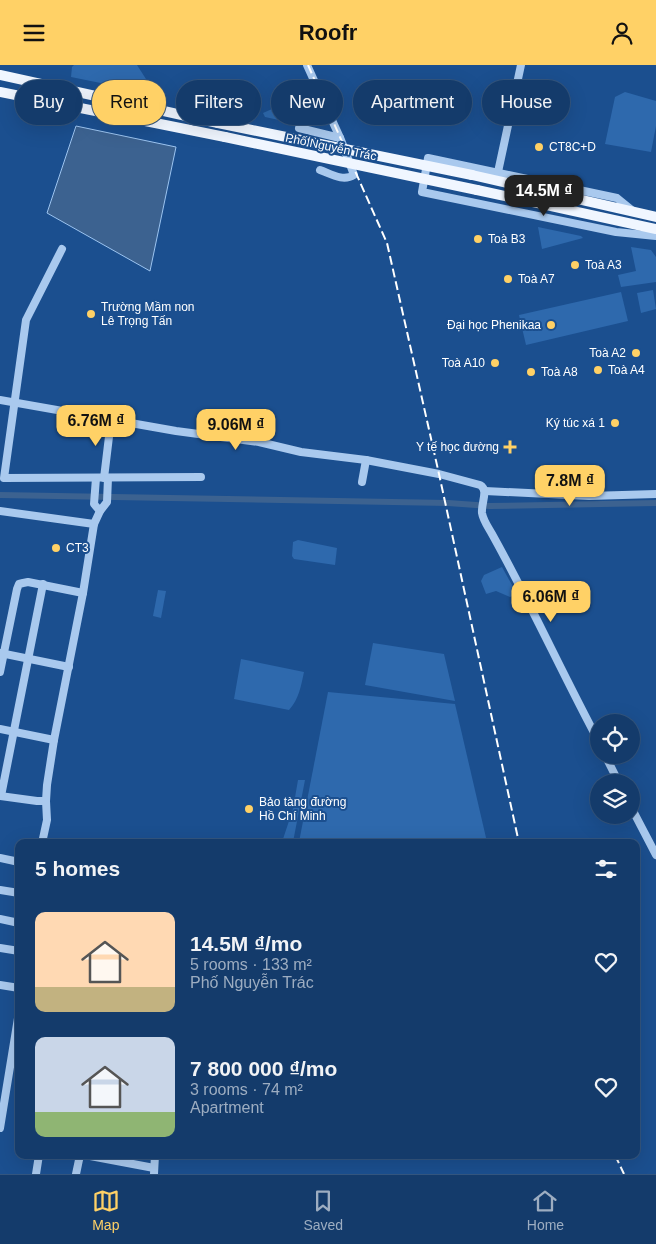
<!DOCTYPE html>
<html lang="en">
<head>
<meta charset="utf-8">
<style>
  body { margin:0; font-family:Helvetica,sans-serif; background:#214673; color:#f1f3f6; height:100vh; display:flex; flex-direction:column; font-size:19px; white-space:nowrap }
  * { box-sizing:border-box; margin:0 }
  p { font-size:16px; color:#9dadc1 }
  .icon { flex:none; width:28px; height:28px; fill:none; stroke:currentColor; stroke-width:2; stroke-linecap:round; stroke-linejoin:round }
  .map { position:relative; flex:1; overflow:hidden }
  .details { position:absolute; left:15px; top:774px; width:625px; height:320px; display:flex; flex-direction:column; background:#143b6b; border-radius:10px; box-shadow:0 5px 20px #0002,0 0 0 1px #33557e }
  .details>* { flex:none }
  .top-card { position:absolute; left:15px; top:15px; width:626px; height:45px; display:flex; gap:10px }
  .buttons { position:absolute; left:590px; top:649px; display:grid; gap:10px }
  .buttons a { display:grid; place-items:center; width:50px; height:50px; border-radius:50%; background:#143b6b; box-shadow:0 5px 20px #0002,0 0 0 1px #33557e; font-size:25px }
  .price { position:absolute; translate:-50% -42px; padding:0 11px; border-radius:10px; background:#ffd166; color:#111; font-size:16px; line-height:32px; filter:drop-shadow(0 1px 2px #0008) }
  .price::after { content:''; position:absolute; left:50%; top:30px; width:15px; height:11px; margin-left:-8px; background:inherit; clip-path:polygon(0 0,100% 0,50% 100%) }
  .price.active { background:#222; color:#fff }
  ul { padding:0; list-style:none }
  li { display:flex; align-items:center; gap:15px; height:125px; padding:0 20px }
  li span { display:grid; place-items:center; flex:none; width:140px; height:100px; border-radius:10px; color:#555 }
  li>.icon { margin-inline-start:auto }
  span .icon { width:60px; height:60px; fill:#fffc; stroke-width:1 }
  li b { font-size:21px }
  h2 { display:flex; justify-content:space-between; align-items:center; height:60px; padding:0 20px; font-size:21px }
  .chip { padding:0 18px; border-radius:22px; background:#143b6b; box-shadow:0 5px 20px #0002,0 0 0 1px #33557e; font-size:18px; line-height:45px }
  .chip.active { background:#ffd166; color:#111 }
  header { display:flex; justify-content:space-between; align-items:center; height:65px; padding:0 20px; background:#ffd166; color:#111; font-size:22px; font-weight:700 }
  .tabs { display:flex; justify-content:space-around; align-items:center; height:70px; border-top:1px solid #33557e; background:#143b6b; font-size:14px; color:#9dadc1 }
  .tabs a { display:grid; justify-items:center; gap:2px }
  .tabs .active { color:#ffd166 }
  .map>svg:first-child { display:block }
  .green { fill:#2e69ad }
  .water { fill:#3c6290; stroke:#9cc4f0 }
  .lines { fill:none; stroke-linecap:round; stroke-linejoin:round }
  .canal { stroke:#3c6290; stroke-width:6 }
  .minor { stroke:#a9c9ee; stroke-width:8 }
  .major { stroke:#f0f6ff; stroke-width:10 }
  .rail { stroke:#fff; stroke-width:2; stroke-dasharray:9 4; stroke-linecap:butt }
  .major-bridge { stroke:#f0f6ff; stroke-width:10 }
  .poi-dot { fill:#ffd166; stroke:#1b4f8f; stroke-width:2 }
  .labels { text-anchor:middle; stroke-width:4; stroke-linejoin:round; paint-order:stroke }
  .street-label { font-size:12px; fill:#fff; stroke:#1b4f8f }
  .poi-label { font-size:12px; fill:#fff; stroke:#1b4f8f; text-anchor:start }
</style>
</head>
<body>
<header><svg class="icon" aria-label="menu" viewBox="0 0 24 24"><path d="M4 6h16M4 12h16M4 18h16"/></svg>Roofr<svg class="icon" aria-label="person" viewBox="0 0 24 24"><circle cx="12" cy="8" r="4"/><path d="M4 21q1-7 8-7t8 7"/></svg></header>
<div class="map">
<svg width="656" height="1109" viewBox="0 0 656 1109">
  <rect width="100%" height="100%" fill="#1b4f8f"/>
  <g class="green">
    <polygon points="74,0 137,0 153,25 150,28 71,12 72,2"/>
    <polygon points="625,27 656,36 656,61 651,87 605,79 615,32"/>
    <polygon points="281,40 288,57 265,52 263,48"/>
    <polygon points="538,162 581,171 583,173 542,184"/>
    <polygon points="631,182 651,185 656,192 656,217 621,222 618,210 636,206"/>
    <polygon points="653,225 656,244 641,248 637,228"/>
    <polygon points="621,227 628,256 526,280 519,250"/>
    <polygon points="298,475 337,483 335,500 294,494 292,491 293,477"/>
    <polygon points="502,502 517,529 510,532 496,526 486,529 481,516 484,510"/>
    <polygon points="158,525 166,526 161,553 153,551"/>
    <polygon points="373,578 444,589 455,636 365,620"/>
    <path d="M241 594 304 607C301 621 299 634 289 645L234 634Z"/>
    <polygon points="328,627 455,639 487,777 299,777"/>
    <polygon points="298,715 305,715 293,777 282,777 293,744"/>
  </g>
  <polygon class="water" points="76,61 176,82 150,206 47,148"/>
  <g class="lines">
    <polyline class="canal" points="0,430 448,438 490,441 656,438"/>
    <g class="minor">
      <path d="M307 0 341 75 354 110C343 117 331 109 320 105"/>
      <polyline points="299,63 340,73"/>
      <polyline points="498,107 521,0"/>
      <polyline points="633,146 617,133 428,93 422,127 616,167 656,171"/>
      <polyline points="62,184 26,255 4,413 201,412"/>
      <path d="M0 335 176 366 259 377 301 387 366 395 439 409 480 420C489 425 481 438 482 448 483 455 488 462 492 469 530 537 562 608 599 677"/>
      <polyline points="96,413 94,439 100,446"/>
      <polyline points="104,413 111,355"/>
      <polyline points="362,417 366,395"/>
      <polyline points="485,426 589,431 656,429"/>
      <polyline points="0,446 94,459"/>
      <polyline points="0,588 69,602"/>
      <polyline points="0,607 17,524 19,519 23,518 28,517 83,528"/>
      <polyline points="0,664 54,675"/>
      <polyline points="605,690 619,718"/>
      <polyline points="0,731 37,736 46,736"/>
      <polyline points="1,731 43,519"/>
      <polyline points="631,742 656,790"/>
      <polyline points="42,778 47,755 46,736 47,720 54,675 83,528 94,459 100,446 107,437 108,413"/>
      <polyline points="0,793 19,797"/>
      <polyline points="0,825 19,828"/>
      <polyline points="0,854 19,858"/>
      <polyline points="0,883 19,886"/>
      <polyline points="0,920 19,923"/>
      <polyline points="0,1063 19,947"/>
      <polyline points="85,1090 154,1103"/>
      <polyline points="36,1109 39,1090"/>
      <polyline points="76,1109 80,1090"/>
      <polyline points="154,1109 155,1090"/>
    </g>
    <g class="major">
      <polyline points="0,10 218,58"/>
      <polyline points="0,27 225,72"/>
      <polyline points="472,110 656,152"/>
      <polyline points="477,125 656,164"/>
    </g>
    <g class="rail">
      <polyline points="308,0 387,178 439,409 519,778"/>
      <polyline points="615,1090 624,1109"/>
    </g>
    <g class="major-bridge">
      <polyline points="218,58 472,110"/>
      <polyline points="225,72 477,125"/>
    </g>
  </g>
  <g class="poi-dot">
    <circle cx="539" cy="82" r="5"/>
    <circle cx="478" cy="174" r="5"/>
    <circle cx="575" cy="200" r="5"/>
    <circle cx="508" cy="214" r="5"/>
    <circle cx="91" cy="249" r="5"/>
    <circle cx="551" cy="260" r="5"/>
    <circle cx="636" cy="288" r="5"/>
    <circle cx="495" cy="298" r="5"/>
    <circle cx="598" cy="305" r="5"/>
    <circle cx="531" cy="307" r="5"/>
    <circle cx="615" cy="358" r="5"/>
    <path d="M507.5 374.5h5v5h5v5h-5v5h-5v-5h-5v-5h5z"/>
    <circle cx="56" cy="483" r="5"/>
    <circle cx="249" cy="744" r="5"/>
  </g>
  <g class="labels">
    <g class="street-label">
      <text transform="translate(331 82) rotate(12)" y="4">Phố Nguyễn Trác</text>
    </g>
    <g class="poi-label">
      <text x="549" y="86">CT8C+D</text>
      <text x="488" y="178">Toà B3</text>
      <text x="585" y="204">Toà A3</text>
      <text x="518" y="218">Toà A7</text>
      <text x="101" y="246">Trường Mầm non<tspan x="101" dy="14">Lê Trọng Tấn</tspan></text>
      <text x="541" y="264" text-anchor="end">Đại học Phenikaa</text>
      <text x="626" y="292" text-anchor="end">Toà A2</text>
      <text x="485" y="302" text-anchor="end">Toà A10</text>
      <text x="608" y="309">Toà A4</text>
      <text x="541" y="311">Toà A8</text>
      <text x="605" y="362" text-anchor="end">Ký túc xá 1</text>
      <text x="499" y="386" text-anchor="end">Y tế học đường</text>
      <text x="66" y="487">CT3</text>
      <text x="259" y="741">Bảo tàng đường<tspan x="259" dy="14">Hồ Chí Minh</tspan></text>
    </g>
  </g>
</svg>
<div class="buttons">
<a><svg class="icon" aria-label="locate" viewBox="0 0 24 24"><circle cx="12" cy="12" r="6"/><path d="M12 2v4M12 18v4M2 12h4M18 12h4"/></svg></a>
<a><svg class="icon" aria-label="layers" viewBox="0 0 24 24"><path d="M12 4l9 5-9 5-9-5zM3 14l9 5 9-5"/></svg></a>
</div>
<b class="price active" style="left:544px;top:152px">14.5M ₫</b>
<b class="price" style="left:96px;top:382px">6.76M ₫</b>
<b class="price" style="left:236px;top:386px">9.06M ₫</b>
<b class="price" style="left:570px;top:442px">7.8M ₫</b>
<b class="price" style="left:551px;top:558px">6.06M ₫</b>
<div class="top-card">
<a class="chip">Buy</a>
<a class="chip active">Rent</a>
<a class="chip">Filters</a>
<a class="chip">New</a>
<a class="chip">Apartment</a>
<a class="chip">House</a>
</div>
<section class="details">
<h2>5 homes<svg class="icon" aria-label="filters" viewBox="0 0 24 24"><path d="M4 7h16M4 17h16"/><circle cx="9" cy="7" r="2"/><circle cx="15" cy="17" r="2"/></svg></h2>
<ul>
<li><span style="background:linear-gradient(#ffd9b3 75%,#c2b280 0)"><svg class="icon" aria-label="home" viewBox="0 0 24 24"><path d="M3 11l9-7 9 7M6 9v11h12V9"/></svg></span><div><b>14.5M ₫/mo</b><p>5 rooms · 133 m²</p><p>Phố Nguyễn Trác</p></div><svg class="icon" aria-label="heart" viewBox="0 0 24 24"><path d="M12 20l-8-8c-3-5 5-10 8-4 3-6 11-1 8 4z"/></svg></li>
<li><span style="background:linear-gradient(#c9d6e8 75%,#8fb573 0)"><svg class="icon" aria-label="home" viewBox="0 0 24 24"><path d="M3 11l9-7 9 7M6 9v11h12V9"/></svg></span><div><b>7 800 000 ₫/mo</b><p>3 rooms · 74 m²</p><p>Apartment</p></div><svg class="icon" aria-label="heart" viewBox="0 0 24 24"><path d="M12 20l-8-8c-3-5 5-10 8-4 3-6 11-1 8 4z"/></svg></li>
</ul>
</section>
</div>
<nav class="tabs">
<a class="active"><svg class="icon" aria-label="map" viewBox="0 0 24 24"><path d="M3 6l6-2 6 2 6-2v14l-6 2-6-2-6 2zM9 4v14M15 6v14"/></svg>Map</a>
<a><svg class="icon" aria-label="saved" viewBox="0 0 24 24"><path d="M7 4h10v16l-5-4-5 4z"/></svg>Saved</a>
<a><svg class="icon" aria-label="home" viewBox="0 0 24 24"><path d="M3 11l9-7 9 7M6 9v11h12V9"/></svg>Home</a>
</nav>
</body>
</html>
